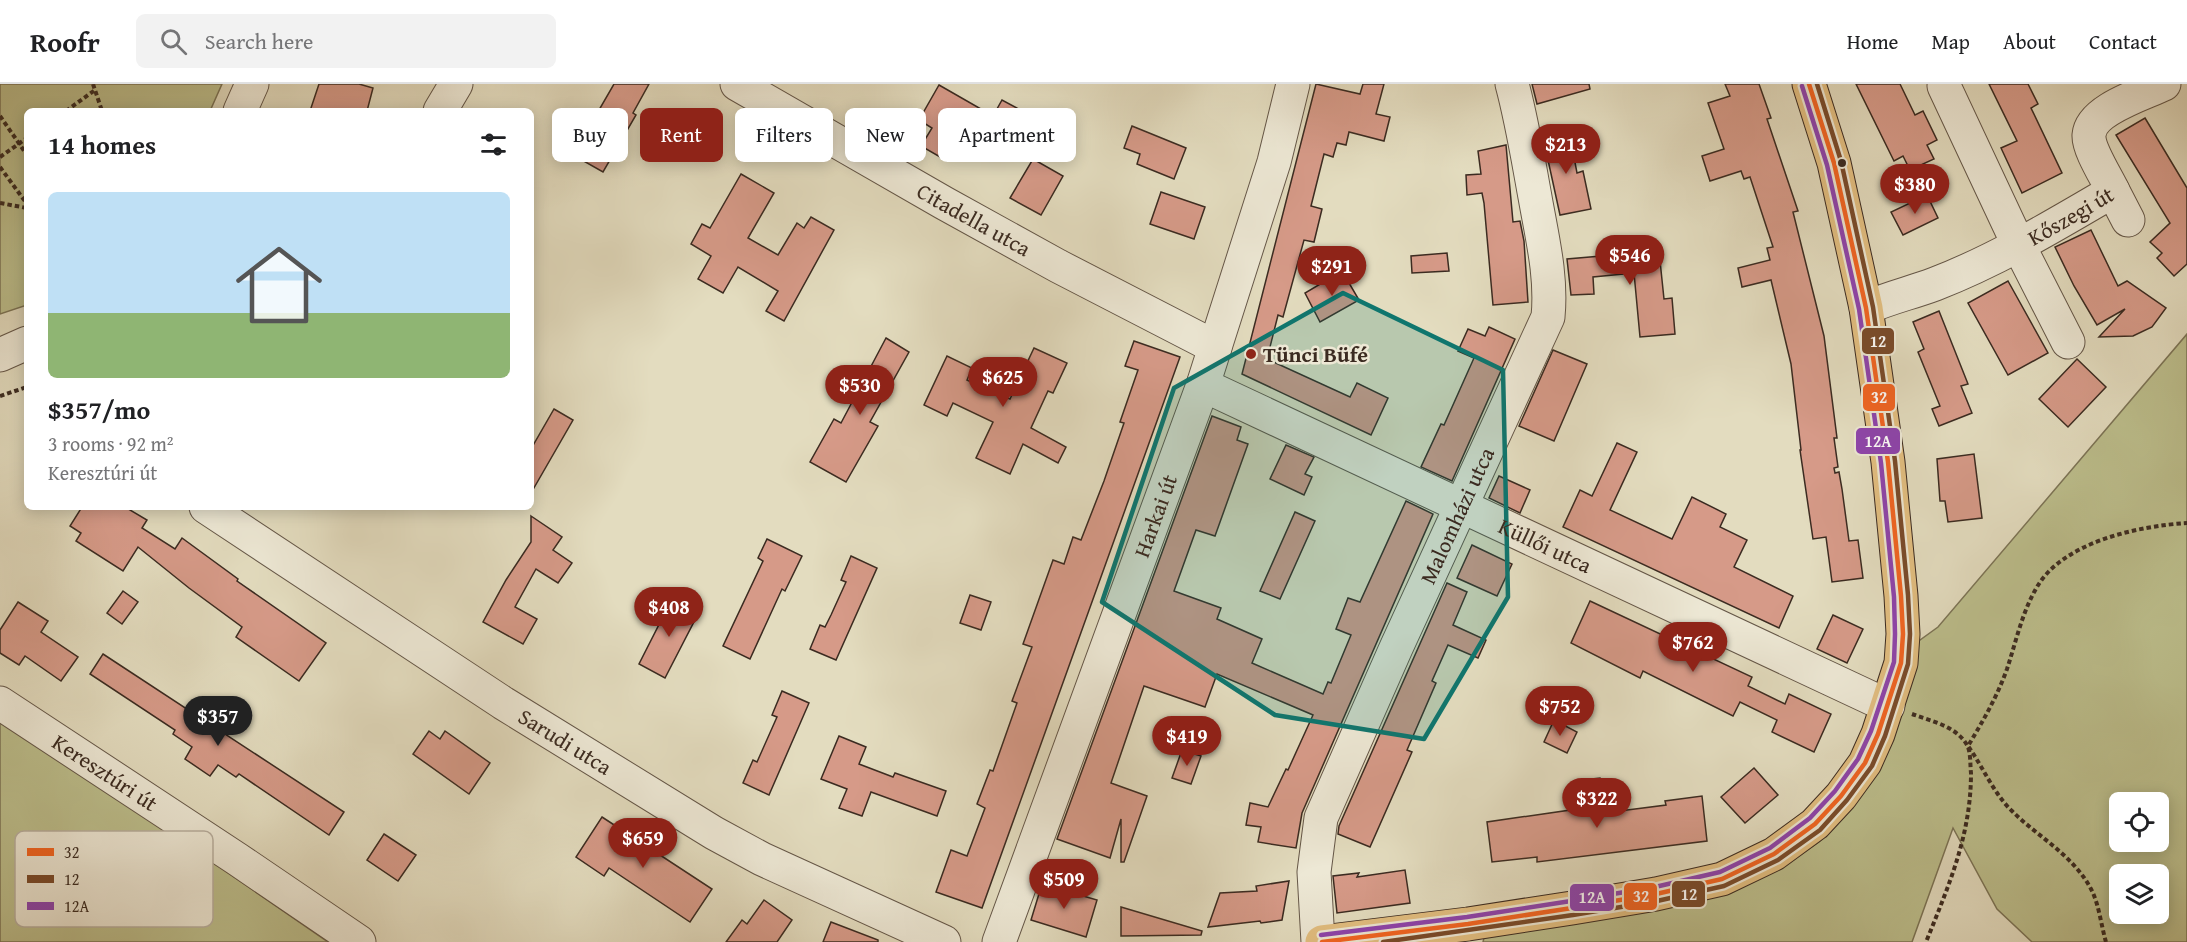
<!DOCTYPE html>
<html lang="en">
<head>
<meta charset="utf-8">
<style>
  body { margin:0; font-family:"Gentium Book Plus",serif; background:#f2f2f2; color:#202124; height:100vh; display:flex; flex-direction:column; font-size:22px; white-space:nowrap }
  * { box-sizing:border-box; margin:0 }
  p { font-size:20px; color:#757577 }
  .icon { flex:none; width:33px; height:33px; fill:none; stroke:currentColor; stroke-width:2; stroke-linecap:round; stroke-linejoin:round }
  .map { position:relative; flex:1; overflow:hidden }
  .panel { position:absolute; left:24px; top:24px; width:510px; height:402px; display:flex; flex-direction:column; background:#fff; border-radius:9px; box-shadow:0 3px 15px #0003 }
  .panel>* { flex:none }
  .hud { position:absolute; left:552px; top:24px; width:570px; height:54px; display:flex; gap:12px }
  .fabs { position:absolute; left:2109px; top:708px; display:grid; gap:12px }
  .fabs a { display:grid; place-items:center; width:60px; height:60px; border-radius:9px; background:#fff; box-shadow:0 3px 15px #0003; font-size:30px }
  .price { position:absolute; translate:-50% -51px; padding:0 14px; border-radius:21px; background:#8f2418; color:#fff; font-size:20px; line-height:39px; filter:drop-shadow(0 2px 3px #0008) }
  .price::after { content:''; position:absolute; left:50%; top:36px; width:18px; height:14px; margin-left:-9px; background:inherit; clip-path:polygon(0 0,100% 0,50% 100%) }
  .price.on { background:#222; color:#fff }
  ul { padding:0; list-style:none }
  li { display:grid; align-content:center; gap:12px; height:318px; padding:0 24px }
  li span { display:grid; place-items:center; height:186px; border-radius:9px; color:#555 }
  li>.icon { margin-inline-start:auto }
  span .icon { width:108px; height:108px; fill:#fffc; stroke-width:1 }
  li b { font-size:26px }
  h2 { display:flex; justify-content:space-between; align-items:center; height:72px; padding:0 24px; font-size:26px }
  .chip { padding:0 21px; border-radius:9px; background:#fff; box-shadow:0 3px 15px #0003; font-size:21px; line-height:54px }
  .chip.on { background:#8f2418; color:#fff }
  header { display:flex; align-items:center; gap:36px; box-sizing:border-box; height:84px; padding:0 30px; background:#fff; border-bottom:2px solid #e0e0e0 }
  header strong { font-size:28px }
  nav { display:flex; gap:33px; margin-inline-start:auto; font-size:21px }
  .search { width:420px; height:54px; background:#f2f2f2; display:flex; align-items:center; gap:15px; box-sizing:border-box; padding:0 21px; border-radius:9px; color:#757577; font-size:22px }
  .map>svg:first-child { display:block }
  .green { fill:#bcbe8c; stroke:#7c7456; stroke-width:1.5; fill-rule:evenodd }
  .building { fill:#d69a88; stroke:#3b2b21; stroke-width:1.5 }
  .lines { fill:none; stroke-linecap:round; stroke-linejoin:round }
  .minor-casing { stroke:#655748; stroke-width:35 }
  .major-casing { stroke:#3b2b21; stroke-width:35 }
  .path { stroke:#3b2b21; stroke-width:4; stroke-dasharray:4.5 3; stroke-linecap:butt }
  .minor { stroke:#ede8d5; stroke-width:33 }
  .major { stroke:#e2be80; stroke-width:33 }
  .bus-1-casing { stroke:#ede8d5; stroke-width:9 }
  .bus-2-casing { stroke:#ede8d5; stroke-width:9 }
  .bus-3-casing { stroke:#ede8d5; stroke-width:9 }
  .bus-1 { stroke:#f26522; stroke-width:4.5 }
  .bus-2 { stroke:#7a4b2a; stroke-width:4.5 }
  .bus-3 { stroke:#8e44ad; stroke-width:4.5 }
  .marked { fill:#0f766e; fill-opacity:0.2; stroke:#0f766e; stroke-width:4.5; stroke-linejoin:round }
  .bus-dot { fill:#3b2b21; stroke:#ede8d5; stroke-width:2 }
  .poi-dot { fill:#8f2418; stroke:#ede8d5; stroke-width:2 }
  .labels { text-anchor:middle; stroke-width:5; stroke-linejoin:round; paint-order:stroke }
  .street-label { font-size:22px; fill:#3b2b21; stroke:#ede8d5 }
  .poi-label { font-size:22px; font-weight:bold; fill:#3b2b21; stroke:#ede8d5; text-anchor:start }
  .key { fill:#ede8d5; stroke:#b8af9f; stroke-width:1.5 }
  .key-label { font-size:16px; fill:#3b2b21 }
  .line-badge { stroke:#ede8d5; stroke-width:2 }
  .badge-label { font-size:16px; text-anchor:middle; font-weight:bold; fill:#fff }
</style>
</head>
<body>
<header>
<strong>Roofr</strong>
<div class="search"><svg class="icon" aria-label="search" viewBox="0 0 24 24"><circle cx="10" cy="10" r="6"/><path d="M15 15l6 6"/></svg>Search here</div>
<nav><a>Home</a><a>Map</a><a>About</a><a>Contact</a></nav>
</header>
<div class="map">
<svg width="2187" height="858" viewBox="0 0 2187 858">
  <rect width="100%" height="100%" fill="#e3dcbf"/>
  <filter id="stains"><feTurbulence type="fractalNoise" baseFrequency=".00333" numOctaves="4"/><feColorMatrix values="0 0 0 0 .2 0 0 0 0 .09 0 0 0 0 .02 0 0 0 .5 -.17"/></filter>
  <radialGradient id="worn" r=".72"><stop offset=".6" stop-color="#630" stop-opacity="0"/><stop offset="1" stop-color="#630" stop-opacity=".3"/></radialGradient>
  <g class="green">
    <polygon points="0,0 222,0 210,27 27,27 27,221 0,230"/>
    <path d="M2187 250V858H2032L1997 825 1953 744 1912 858H1483L1486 846 1794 775 1819 758 1836 741 1856 714 1916 559 1938 543ZM2120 718H2158V758H2120ZM2120 790H2158V830H2120Z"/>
    <polygon points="0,631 328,858 0,858"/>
  </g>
  <g class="building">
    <polygon points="319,0 359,0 373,4 367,27 310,27"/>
    <polygon points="614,0 649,0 633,29 636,31 603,88 573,71"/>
    <polygon points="1316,0 1360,10 1363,0 1384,0 1376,30 1390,33 1384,57 1349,48 1346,61 1337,59 1333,73 1324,70 1311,122 1322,125 1314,158 1304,156 1283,233 1278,231 1267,275 1350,313 1357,299 1388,314 1371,351 1242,290"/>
    <polygon points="1532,0 1589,0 1590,5 1537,20"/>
    <polygon points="1725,0 1759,0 1771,34 1767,35 1798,127 1793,128 1824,252 1837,354 1834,354 1838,383 1834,384 1835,389 1839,388 1842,405 1849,457 1858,456 1863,494 1832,498 1826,453 1813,455 1800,366 1801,366 1791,280 1771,196 1742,203 1738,184 1770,176 1767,164 1773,163 1750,93 1744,95 1741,87 1710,97 1702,72 1724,65 1708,19 1730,12"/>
    <polygon points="1856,0 1900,0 1915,31 1923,27 1937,56 1927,61 1934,75 1910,86 1903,72 1894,77"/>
    <polygon points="1989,0 2028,0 2038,20 2031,24 2062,89 2022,109 2001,64 2017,57"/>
    <polygon points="939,1 993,32 1002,16 1030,31 1006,72 964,48 947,77 921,62 932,44 919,36"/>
    <polygon points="2145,34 2187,104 2187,180 2174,192 2157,174 2162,169 2150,158 2170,139 2116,51"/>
    <polygon points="1132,42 1186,64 1174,95 1137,80 1140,70 1124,64"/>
    <polygon points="1569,47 1577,89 1583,87 1591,125 1560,131 1543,53"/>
    <polygon points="1506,61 1513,138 1520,137 1524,157 1528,218 1493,221 1484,119 1482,109 1467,111 1466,91 1481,90 1478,67"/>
    <polygon points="1033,75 1063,92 1041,131 1010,114"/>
    <polygon points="741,90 774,109 748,154 778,171 797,139 804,144 811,133 834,146 784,237 766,227 778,207 738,183 723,209 698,195 711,172 691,160 702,140 710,144"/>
    <polygon points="1161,108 1205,123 1194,155 1150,140"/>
    <polygon points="1927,111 1938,134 1903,151 1891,128"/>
    <polygon points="2091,146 2118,202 2127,197 2166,224 2152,243 2133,252 2099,253 2125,225 2097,241 2074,202 2055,163"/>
    <polygon points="1659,167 1664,215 1672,214 1675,250 1640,253 1634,189 1593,193 1594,210 1571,211 1567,175"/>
    <polygon points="1447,169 1449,187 1412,189 1411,172"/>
    <polygon points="1342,187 1359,216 1320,238 1305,209"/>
    <polygon points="2008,197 2048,269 2008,291 1968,219"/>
    <polygon points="1939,227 1968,300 1961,302 1972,329 1939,342 1932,325 1940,322 1918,268 1924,265 1913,238"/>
    <polygon points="1489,243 1515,255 1452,397 1421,383 1441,340 1444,341 1474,274 1458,267 1468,245 1485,252"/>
    <polygon points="886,254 909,268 870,338 878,342 846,398 810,378 834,335 841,339"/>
    <polygon points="1134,257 1180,273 982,824 936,808 951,766 967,772 985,724 977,720 990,686 993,687 1017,619 1012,617 1032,563 1023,560 1053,476 1064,480 1073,453 1081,456 1104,397 1124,339 1120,338 1138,286 1125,282"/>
    <polygon points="1034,264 1067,279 1053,309 1048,307 1031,344 1066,363 1058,379 1023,360 1010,390 976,374 993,338 953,319 947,332 924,321 947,272 972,284 967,296 1010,315"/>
    <polygon points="1553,266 1587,280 1554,357 1519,342"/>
    <polygon points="2077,275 2106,303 2068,343 2039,315"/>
    <polygon points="554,325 573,336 531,409 531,365"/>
    <polygon points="1212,332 1241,343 1237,356 1248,360 1215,452 1196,446 1174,507 1221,524 1217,535 1262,555 1252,579 1323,610 1328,598 1331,599 1351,551 1336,545 1348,514 1360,518 1406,417 1433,430 1302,729 1296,764 1258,758 1261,743 1246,741 1250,719 1268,723 1286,685 1288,686 1313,631 1217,590 1205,623 1144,602 1111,699 1147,712 1124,778 1121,778 1121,735 1110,774 1057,755"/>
    <polygon points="1617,359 1637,368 1610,426 1672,455 1692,413 1726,430 1720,443 1747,456 1734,483 1793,512 1779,544 1563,443 1580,406 1592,412"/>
    <polygon points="1286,361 1314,373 1305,390 1312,393 1304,411 1270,395"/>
    <polygon points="1974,370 1982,434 1948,438 1945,417 1940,417 1937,375"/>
    <polygon points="1499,392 1530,406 1520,429 1489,414"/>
    <polygon points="82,423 125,423 147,436 142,444 175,465 182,454 238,495 237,497 326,559 299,597 236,553 242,543 189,504 138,463 123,487 76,457 81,449 70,442"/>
    <polygon points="1295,428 1315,437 1280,515 1260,507"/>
    <polygon points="531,432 562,453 553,466 572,479 558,499 536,485 515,523 537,535 523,560 483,538 506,496 531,458"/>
    <polygon points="767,455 802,472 785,507 782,505 750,575 723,562 763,477 758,474"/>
    <polygon points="1472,461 1512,480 1497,512 1457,494"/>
    <polygon points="851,472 877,484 836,576 810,565 820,541 825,543 831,531 846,498 841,496"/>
    <polygon points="1447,499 1467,508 1453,541 1486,556 1478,574 1448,561 1432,597 1436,599 1407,666 1412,668 1370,763 1338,750 1339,742"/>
    <polygon points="123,507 138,518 122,540 107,529"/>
    <polygon points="970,511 991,518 981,546 960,539"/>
    <polygon points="672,515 699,528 665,594 639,580"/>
    <polygon points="1590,517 1752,593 1748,602 1785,620 1789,610 1831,630 1814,668 1772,648 1777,636 1740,618 1733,632 1643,587 1640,594 1571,559"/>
    <polygon points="18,518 48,537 41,548 78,573 61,597 25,572 19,581 0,569 0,546"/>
    <polygon points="1833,531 1863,545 1847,579 1817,565"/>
    <polygon points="103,570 344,728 329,751 239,690 236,693 218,681 210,692 185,675 192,663 173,650 175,646 90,590"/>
    <polygon points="782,607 809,619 769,711 743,699 753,676 757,678 777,633 772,631"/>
    <polygon points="1554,636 1577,648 1567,669 1544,658"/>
    <polygon points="429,647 440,655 445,647 490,679 469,710 413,670"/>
    <polygon points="839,652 866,663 859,680 893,693 895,689 946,707 937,732 871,708 862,732 839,724 847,705 821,695"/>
    <polygon points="1182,666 1201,672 1191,700 1172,694"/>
    <polygon points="1754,684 1778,711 1745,739 1721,713"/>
    <polygon points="1600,694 1604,729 1666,721 1665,717 1702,712 1707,757 1537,778 1537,773 1492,778 1487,738 1577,725 1574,697"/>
    <polygon points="602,733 712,805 690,838 609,784 604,792 576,773"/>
    <polygon points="384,750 416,771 398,797 367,776"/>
    <polygon points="1405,786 1410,819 1337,829 1333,792 1359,789 1357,793"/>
    <polygon points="1289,797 1282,836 1261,839 1260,837 1208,843 1220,809 1257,807 1256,802"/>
    <polygon points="1042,800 1097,816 1086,853 1031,836"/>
    <polygon points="764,816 792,836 777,858 726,858 742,836 747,840"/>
    <polygon points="1121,823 1202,847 1201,851 1121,852"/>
    <polygon points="831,838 878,856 878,858 823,858"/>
  </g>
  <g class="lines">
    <defs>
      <g id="minor">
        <path id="s1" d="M737 0 944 119 1058 182 1215 263"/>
        <polyline points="1944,2 2019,162 2068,258"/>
        <polyline points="240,27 252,0"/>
        <polyline points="440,27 456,0"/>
        <polyline points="2113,107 2128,136"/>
        <path id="s2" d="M1866 224C1888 214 1911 209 1935 200 1997 176 2055 141 2113 107 2107 94 2088 65 2089 51 2091 25 2144 10 2164 0"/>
        <polyline points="0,271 27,259"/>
        <path id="s3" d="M1203 301 1888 622"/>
        <path id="s4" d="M206 423 503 619 714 749 762 775 944 858"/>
        <path id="s5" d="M0 619 237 775 359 858"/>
        <path id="s6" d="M999 858 1203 301 1274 78 1293 0"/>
        <path id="s7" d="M1318 858 1314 788 1321 734 1396 564 1548 233C1552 192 1542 153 1535 113 1528 75 1522 37 1512 0"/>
      </g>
      <polyline id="major" points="1322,858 1468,840 1572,824 1656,810 1722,795 1774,770 1815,740 1841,712 1865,679 1878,650 1901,579 1903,550 1901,512 1888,378 1866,224 1834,79 1809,0"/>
    </defs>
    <use href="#minor" class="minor-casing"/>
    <use href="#major" class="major-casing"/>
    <g class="path">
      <polyline points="93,0 102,27"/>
      <polyline points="66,27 95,6"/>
      <polyline points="0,32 27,71"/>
      <polyline points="0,73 27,54"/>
      <polyline points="0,83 27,120"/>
      <polyline points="0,119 27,124"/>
      <polyline points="0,312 27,303"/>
      <path d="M1912 630C1931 637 1956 642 1967 661 1971 668 1970 681 1971 689 1971 751 1949 801 1926 858"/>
      <path d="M2106 858C2101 841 2099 820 2091 805 2073 771 2038 753 2012 727 1994 710 1983 683 1968 662 1983 637 1997 613 2007 585 2016 558 2022 528 2037 503 2063 458 2138 442 2187 439"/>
    </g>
    <use href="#minor" class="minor"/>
    <use href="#major" class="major"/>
    <defs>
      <polyline id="bus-1" points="1322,858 1468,840 1572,824 1656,810 1722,795 1774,770 1815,740 1841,712 1865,679 1878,650 1901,579 1903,550 1901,512 1888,378 1866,224 1834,79 1809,0"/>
      <polyline id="bus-2" points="1383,858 1573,831 1657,817 1724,802 1778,776 1820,746 1847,716 1872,682 1885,652 1908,580 1910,550 1908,511 1895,377 1873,223 1841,77 1817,0"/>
      <polyline id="bus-3" points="1321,851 1467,833 1571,817 1655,803 1720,788 1770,764 1810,734 1835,707 1858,675 1871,647 1894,578 1895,550 1894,513 1881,379 1859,225 1827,81 1802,2"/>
    </defs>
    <use href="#bus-1" class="bus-1-casing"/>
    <use href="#bus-2" class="bus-2-casing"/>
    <use href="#bus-3" class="bus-3-casing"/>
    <use href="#bus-1" class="bus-1"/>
    <use href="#bus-2" class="bus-2"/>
    <use href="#bus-3" class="bus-3"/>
  </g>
  <path class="marked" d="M1343 209 1503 286 1508 513 1424 655 1275 631 1102 518 1174 304Z"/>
  <circle class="bus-dot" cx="1842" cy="79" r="5"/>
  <circle class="poi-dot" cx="1251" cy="270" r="6"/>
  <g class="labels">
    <g class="street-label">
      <text dy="8" stroke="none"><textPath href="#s2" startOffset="225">Kőszegi út</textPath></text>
      <text dy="8" stroke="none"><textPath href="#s1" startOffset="273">Citadella utca</textPath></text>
      <text dy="8" stroke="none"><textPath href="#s6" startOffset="454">Harkai út</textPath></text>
      <text dy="8" stroke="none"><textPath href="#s7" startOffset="456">Malomházi utca</textPath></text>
      <text dy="8" stroke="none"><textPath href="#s3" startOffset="378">Küllői utca</textPath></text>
      <text dy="8" stroke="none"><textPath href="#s4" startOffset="429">Sarudi utca</textPath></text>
      <text dy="8" stroke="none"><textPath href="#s5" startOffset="126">Keresztúri út</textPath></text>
    </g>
    <g class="poi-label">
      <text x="1263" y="278">Tünci Büfé</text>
    </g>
  </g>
  <rect x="15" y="747" width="198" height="96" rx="9" class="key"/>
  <rect x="27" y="764" width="27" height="8" fill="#f26522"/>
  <rect x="27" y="791" width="27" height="8" fill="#7a4b2a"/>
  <rect x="27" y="818" width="27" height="8" fill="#8e44ad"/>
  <g class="key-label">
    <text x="64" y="774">32</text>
    <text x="64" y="801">12</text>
    <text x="64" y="828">12A</text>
  </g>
  <g class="line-badge">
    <rect x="1861" y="243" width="34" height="28" rx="6" fill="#7a4b2a"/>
    <rect x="1862" y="299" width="34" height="29" rx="6" fill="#f26522"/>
    <rect x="1855" y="343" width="46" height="28" rx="6" fill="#8e44ad"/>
    <rect x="1671" y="796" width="35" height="28" rx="6" fill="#7a4b2a"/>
    <rect x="1623" y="798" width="35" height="29" rx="6" fill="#f26522"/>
    <rect x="1569" y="799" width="46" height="29" rx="6" fill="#8e44ad"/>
  </g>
  <g class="badge-label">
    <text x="1878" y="263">12</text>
    <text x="1879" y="319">32</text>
    <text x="1878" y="363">12A</text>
    <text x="1689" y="816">12</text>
    <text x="1641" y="818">32</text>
    <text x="1592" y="819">12A</text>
  </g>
  <rect width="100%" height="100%" filter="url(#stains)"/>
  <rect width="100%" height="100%" fill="url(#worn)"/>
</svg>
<div class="fabs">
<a><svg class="icon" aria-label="locate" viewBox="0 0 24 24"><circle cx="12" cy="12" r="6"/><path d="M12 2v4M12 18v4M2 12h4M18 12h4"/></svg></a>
<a><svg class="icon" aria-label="layers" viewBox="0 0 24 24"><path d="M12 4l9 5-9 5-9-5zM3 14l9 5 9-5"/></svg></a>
</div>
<b class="price" style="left:1566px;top:91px">$213</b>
<b class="price" style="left:1915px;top:131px">$380</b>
<b class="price" style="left:1630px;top:202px">$546</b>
<b class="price" style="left:1332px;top:213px">$291</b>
<b class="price" style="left:1003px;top:324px">$625</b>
<b class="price" style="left:860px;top:332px">$530</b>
<b class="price" style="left:669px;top:554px">$408</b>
<b class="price" style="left:1693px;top:589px">$762</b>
<b class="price" style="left:1560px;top:653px">$752</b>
<b class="price on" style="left:218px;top:663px">$357</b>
<b class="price" style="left:1187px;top:683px">$419</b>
<b class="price" style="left:1597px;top:745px">$322</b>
<b class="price" style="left:643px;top:785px">$659</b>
<b class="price" style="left:1064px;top:826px">$509</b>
<div class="hud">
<a class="chip">Buy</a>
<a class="chip on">Rent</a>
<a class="chip">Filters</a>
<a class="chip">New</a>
<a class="chip">Apartment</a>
</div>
<section class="panel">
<h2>14 homes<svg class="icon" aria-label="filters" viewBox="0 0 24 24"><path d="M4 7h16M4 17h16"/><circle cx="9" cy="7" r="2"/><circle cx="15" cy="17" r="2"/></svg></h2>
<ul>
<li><span style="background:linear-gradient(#bfe0f5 65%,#8fb573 0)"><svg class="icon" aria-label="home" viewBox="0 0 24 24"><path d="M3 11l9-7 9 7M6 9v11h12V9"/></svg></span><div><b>$357/mo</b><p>3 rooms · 92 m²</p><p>Keresztúri út</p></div></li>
</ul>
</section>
</div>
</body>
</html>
